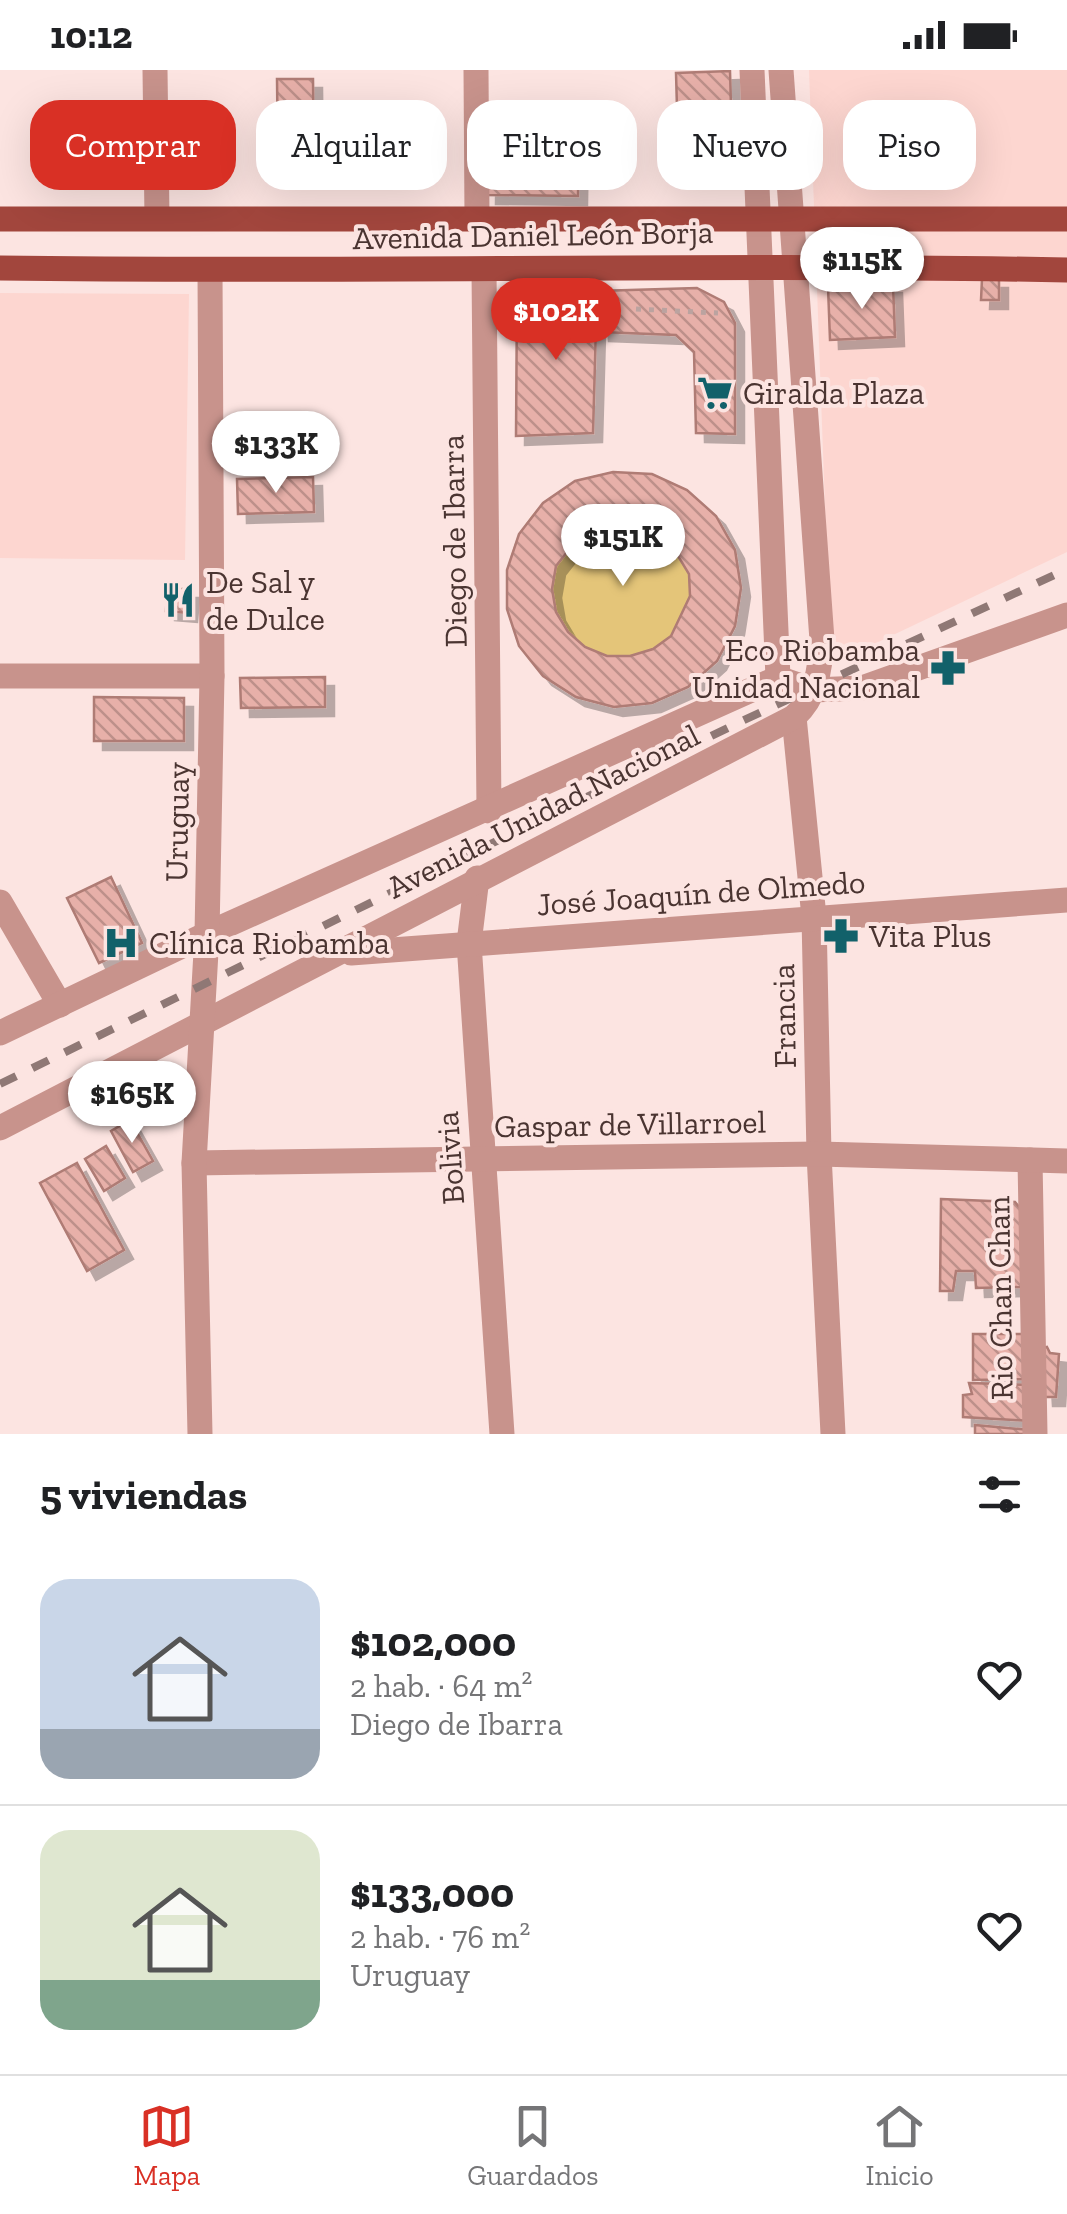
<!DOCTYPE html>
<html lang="es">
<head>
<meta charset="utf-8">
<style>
  body { margin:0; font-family:"Zilla Slab",serif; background:#f6f6f6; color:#202124; height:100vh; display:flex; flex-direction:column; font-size:38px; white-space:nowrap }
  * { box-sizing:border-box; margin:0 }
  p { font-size:32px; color:#757577 }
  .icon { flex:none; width:55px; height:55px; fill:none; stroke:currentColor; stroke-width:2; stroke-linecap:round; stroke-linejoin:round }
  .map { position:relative; height:1364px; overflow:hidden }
  .panel { display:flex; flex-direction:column; background:#fff; flex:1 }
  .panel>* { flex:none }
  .banner { position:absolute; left:30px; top:30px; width:1008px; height:90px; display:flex; gap:20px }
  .price { position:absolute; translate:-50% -85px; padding:0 22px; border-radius:35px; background:#fff; color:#222; font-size:32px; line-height:65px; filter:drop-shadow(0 2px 5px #0008) }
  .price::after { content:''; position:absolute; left:50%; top:60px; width:30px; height:22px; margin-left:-15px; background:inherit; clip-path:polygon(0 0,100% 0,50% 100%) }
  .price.on { background:#d93025; color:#fff }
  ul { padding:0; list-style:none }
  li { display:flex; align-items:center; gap:30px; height:250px; padding:0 40px }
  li+li { border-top:2px solid #e0e0e0 }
  li span { display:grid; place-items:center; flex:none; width:280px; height:200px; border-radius:30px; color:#555 }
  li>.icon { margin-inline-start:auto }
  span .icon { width:120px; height:120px; fill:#fffc; stroke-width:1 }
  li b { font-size:42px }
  h2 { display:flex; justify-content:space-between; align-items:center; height:120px; padding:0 40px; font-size:42px }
  .pill { padding:0 35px; border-radius:30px; background:#fff; box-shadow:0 10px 40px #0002; font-size:35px; line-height:90px }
  .pill.on { background:#d93025; color:#fff }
  .status { display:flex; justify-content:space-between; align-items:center; height:70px; padding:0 50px; background:#fff; direction:ltr }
  .status svg { height:28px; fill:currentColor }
  .tabs { display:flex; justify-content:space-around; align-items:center; height:140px; border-top:2px solid #e0e0e0; background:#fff; font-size:28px; color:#757577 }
  .tabs a { display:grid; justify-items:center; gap:5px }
  .tabs .on { color:#d93025 }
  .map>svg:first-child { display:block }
  .built { fill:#fdd6d0 }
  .garden { fill:#e4c579 }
  .building { fill:url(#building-back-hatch); stroke:#af7b74; stroke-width:2.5; fill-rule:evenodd; filter:url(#shadow) }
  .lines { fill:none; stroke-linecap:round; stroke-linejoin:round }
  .path { stroke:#bba3a0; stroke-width:5; stroke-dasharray:5 8; stroke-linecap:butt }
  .minor { stroke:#c8938c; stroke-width:25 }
  .major { stroke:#a2463d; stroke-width:25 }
  .rail { stroke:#8f7875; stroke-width:8; stroke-dasharray:18 18; stroke-linecap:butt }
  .labels { text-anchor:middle; stroke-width:8; stroke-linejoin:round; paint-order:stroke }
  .street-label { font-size:32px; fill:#4a3431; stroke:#fce4e1 }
  .poi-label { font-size:32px; fill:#4a3431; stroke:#fce4e1; text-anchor:start }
</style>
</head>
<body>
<div class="status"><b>10:12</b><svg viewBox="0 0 49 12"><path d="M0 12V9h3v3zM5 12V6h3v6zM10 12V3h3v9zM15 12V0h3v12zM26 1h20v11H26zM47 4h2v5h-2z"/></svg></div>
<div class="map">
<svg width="1067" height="1364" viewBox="0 0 1067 1364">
  <defs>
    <pattern id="building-back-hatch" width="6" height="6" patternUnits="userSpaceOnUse" patternTransform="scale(2.5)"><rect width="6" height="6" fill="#e7b0a9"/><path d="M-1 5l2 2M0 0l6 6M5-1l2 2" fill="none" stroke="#bd908a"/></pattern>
    <filter id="shadow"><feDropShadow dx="9" dy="9" stdDeviation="0" flood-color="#0004"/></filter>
  </defs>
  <rect width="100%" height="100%" fill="#fce4e1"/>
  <g class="built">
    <polygon points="809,0 1067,0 1067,482 849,586 830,573"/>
    <polygon points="0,223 189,224 185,490 0,488"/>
  </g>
  <circle class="garden" cx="623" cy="519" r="117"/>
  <g class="building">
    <polygon points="730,1 733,107 679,109 676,3"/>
    <polygon points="277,9 313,9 314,95 278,96"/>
    <polygon points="488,53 579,54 578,126 487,125"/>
    <polygon points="982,209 999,209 999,230 981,230"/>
    <polygon points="893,214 895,267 830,270 828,217"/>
    <polygon points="697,218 724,232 735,253 735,364 696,363 694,282 676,265 600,262 597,221"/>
    <polygon points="597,221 593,363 516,366 517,223"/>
    <path d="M613 402 652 404 687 420 716 446 735 480 741 518 735 556 717 591 688 617 652 633 614 637 576 627 543 606 519 576 507 539V500L519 464 543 433 575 411ZM626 450 647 455 666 466 689 504 690 526 671 566 653 579 630 586H607L585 577 568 562 556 542 552 519 556 496 583 462 604 452Z"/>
    <polygon points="313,407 314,442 238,444 237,409"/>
    <polygon points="167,519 190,519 188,543 166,541"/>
    <polygon points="325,607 325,637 241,638 240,608"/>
    <polygon points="94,627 184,628 184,671 94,671"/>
    <polygon points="111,807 142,873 99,893 67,828"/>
    <polygon points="130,1050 153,1091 133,1102 111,1061"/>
    <polygon points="106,1076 125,1108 104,1121 85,1089"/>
    <polygon points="77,1093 124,1180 87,1201 40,1113"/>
    <polygon points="941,1129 1015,1132 1024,1143 1022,1217 976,1218 975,1201 956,1201 953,1221 940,1221"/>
    <polygon points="973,1264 1026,1264 1027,1309 973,1310"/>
    <polygon points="1047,1277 1050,1283 1059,1284 1056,1327 1044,1327 1041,1278"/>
    <polygon points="969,1313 1030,1315 1031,1351 963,1347 963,1325 972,1324"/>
    <polygon points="975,1355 1030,1360 1030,1364 975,1364"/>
  </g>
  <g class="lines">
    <polyline class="path" points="636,239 718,243"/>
    <g class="minor">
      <polyline points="155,0 157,148"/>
      <polyline points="476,0 477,147"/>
      <polyline points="752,0 778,608"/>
      <polyline points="484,200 489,741"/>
      <polyline points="0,606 212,606"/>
      <polyline points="794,647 814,847 819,1084 833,1364"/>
      <polyline points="477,808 469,873 502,1364"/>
      <polyline points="0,832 60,935"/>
      <polyline points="351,883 1067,830"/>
      <polyline points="0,963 207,864 778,608 813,620 862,618 1067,545"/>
      <path d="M0 1058 794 647C817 626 820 599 822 570L781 0"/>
      <polyline points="1030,1090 1035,1364"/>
      <polyline points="194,1093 819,1084 1067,1091"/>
      <polyline points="200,1364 194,1093 207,864 212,606 210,201"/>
    </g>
    <g class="major">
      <polyline points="0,149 1067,149"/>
      <path d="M0 198C356 203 711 193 1067 200"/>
    </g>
    <polyline class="rail" points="0,1014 742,651 1067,499"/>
  </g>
  <defs>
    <symbol id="supermarket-bare" viewBox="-9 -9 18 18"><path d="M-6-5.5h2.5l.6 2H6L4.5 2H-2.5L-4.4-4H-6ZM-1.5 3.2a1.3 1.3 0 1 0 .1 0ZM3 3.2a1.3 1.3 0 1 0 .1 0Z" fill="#12616a" stroke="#fce4e1" stroke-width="2.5" paint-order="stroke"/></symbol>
    <symbol id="restaurant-bare" viewBox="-9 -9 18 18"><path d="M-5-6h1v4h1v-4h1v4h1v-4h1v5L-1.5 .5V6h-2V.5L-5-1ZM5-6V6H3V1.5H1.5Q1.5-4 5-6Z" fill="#12616a" stroke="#fce4e1" stroke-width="2.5" paint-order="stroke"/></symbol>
    <symbol id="pharmacy-bare" viewBox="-9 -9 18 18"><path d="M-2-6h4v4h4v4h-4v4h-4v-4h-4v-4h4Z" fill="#12616a" stroke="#fce4e1" stroke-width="2.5" paint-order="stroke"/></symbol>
    <symbol id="hospital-bare" viewBox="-9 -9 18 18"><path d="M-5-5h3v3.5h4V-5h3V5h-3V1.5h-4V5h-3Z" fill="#12616a" stroke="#fce4e1" stroke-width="2.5" paint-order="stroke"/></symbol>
  </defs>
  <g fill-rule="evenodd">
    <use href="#supermarket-bare" x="690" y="298" width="50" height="50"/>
    <use href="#restaurant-bare" x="153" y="505" width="50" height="50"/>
    <use href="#pharmacy-bare" x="923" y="573" width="50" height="50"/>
    <use href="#pharmacy-bare" x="816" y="841" width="50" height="50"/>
    <use href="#hospital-bare" x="96" y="848" width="50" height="50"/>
  </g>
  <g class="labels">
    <g class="street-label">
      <text transform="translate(533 165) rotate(-1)" y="11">Avenida Daniel León Borja</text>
      <text transform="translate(454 471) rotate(-91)" y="11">Diego de Ibarra</text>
      <text transform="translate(543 741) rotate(-27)" y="11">Avenida Unidad Nacional</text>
      <text transform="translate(177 752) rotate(-89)" y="11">Uruguay</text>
      <text transform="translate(701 823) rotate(-4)" y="11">José Joaquín de Olmedo</text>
      <text transform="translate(784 946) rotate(-91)" y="11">Francia</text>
      <text transform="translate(630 1054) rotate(-1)" y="11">Gaspar de Villarroel</text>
      <text transform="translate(450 1088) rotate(-94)" y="11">Bolivia</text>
      <text transform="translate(1000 1228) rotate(-91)" y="11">Rio Chan Chan</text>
    </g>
    <g class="poi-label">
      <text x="743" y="334">Giralda Plaza</text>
      <text x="206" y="523">De Sal y<tspan x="206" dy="37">de Dulce</tspan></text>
      <text x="920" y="591" text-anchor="end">Eco Riobamba<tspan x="920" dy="37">Unidad Nacional</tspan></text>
      <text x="869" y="877">Vita Plus</text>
      <text x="149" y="884">Clínica Riobamba</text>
    </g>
  </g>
</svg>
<b class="price" style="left:862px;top:242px">$115K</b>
<b class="price on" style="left:556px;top:293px">$102K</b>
<b class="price" style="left:276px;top:426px">$133K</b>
<b class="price" style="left:623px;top:519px">$151K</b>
<b class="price" style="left:132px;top:1076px">$165K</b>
<div class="banner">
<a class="pill on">Comprar</a>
<a class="pill">Alquilar</a>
<a class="pill">Filtros</a>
<a class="pill">Nuevo</a>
<a class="pill">Piso</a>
</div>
</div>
<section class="panel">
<h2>5 viviendas<svg class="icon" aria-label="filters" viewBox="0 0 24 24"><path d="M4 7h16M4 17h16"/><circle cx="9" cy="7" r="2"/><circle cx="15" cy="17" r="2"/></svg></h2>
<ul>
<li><span style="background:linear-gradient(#c9d6e8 75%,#9aa5b1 0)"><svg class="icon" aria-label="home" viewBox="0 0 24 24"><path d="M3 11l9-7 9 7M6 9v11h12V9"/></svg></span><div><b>$102,000</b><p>2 hab. · 64 m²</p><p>Diego de Ibarra</p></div><svg class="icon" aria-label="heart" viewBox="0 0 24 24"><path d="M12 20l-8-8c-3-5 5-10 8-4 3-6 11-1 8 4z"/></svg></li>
<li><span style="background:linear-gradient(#dfe7d0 75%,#7fa58c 0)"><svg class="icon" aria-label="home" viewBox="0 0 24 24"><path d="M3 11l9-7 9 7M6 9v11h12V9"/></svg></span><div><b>$133,000</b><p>2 hab. · 76 m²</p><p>Uruguay</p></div><svg class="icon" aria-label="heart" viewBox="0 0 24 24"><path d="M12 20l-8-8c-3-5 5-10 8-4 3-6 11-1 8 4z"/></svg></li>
</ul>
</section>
<nav class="tabs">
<a class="on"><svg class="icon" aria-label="map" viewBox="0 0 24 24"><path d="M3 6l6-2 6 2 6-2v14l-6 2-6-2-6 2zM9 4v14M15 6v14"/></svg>Mapa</a>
<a><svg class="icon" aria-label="saved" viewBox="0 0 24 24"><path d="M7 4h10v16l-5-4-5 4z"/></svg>Guardados</a>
<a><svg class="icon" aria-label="home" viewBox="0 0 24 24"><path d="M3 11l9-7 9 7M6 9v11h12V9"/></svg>Inicio</a>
</nav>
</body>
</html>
